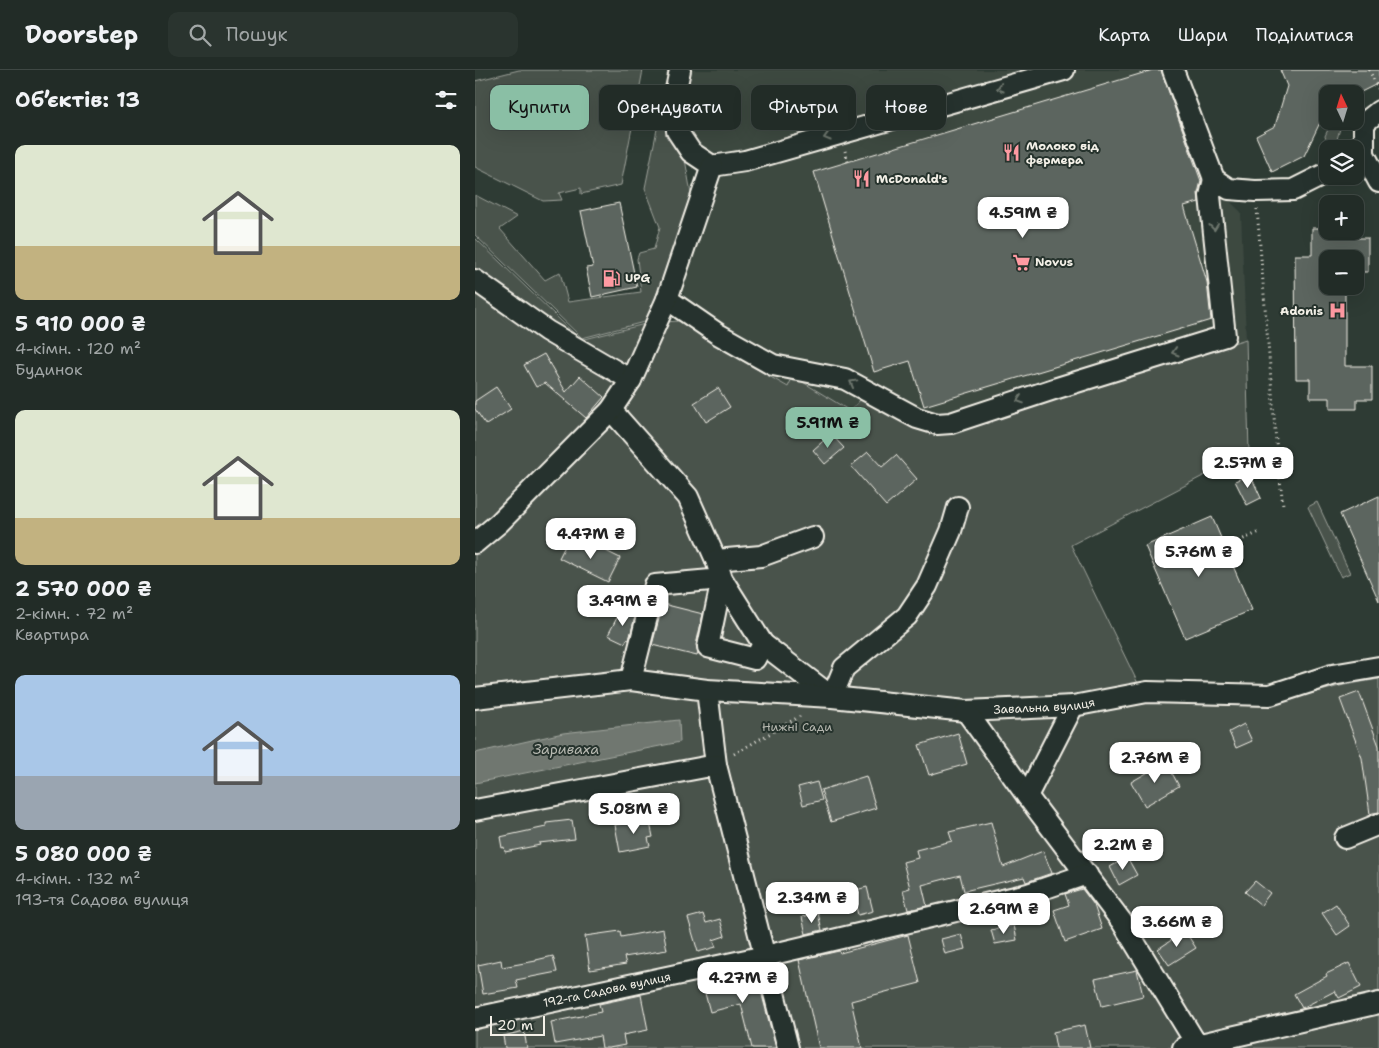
<!DOCTYPE html>
<html lang="uk">
<head>
<meta charset="utf-8">
<style>
  body { margin:0; font-family:"Shantell Sans",sans-serif; background:#2a342f; color:#f1f3f6; height:100vh; display:flex; flex-direction:column; font-size:19px; white-space:nowrap }
  * { box-sizing:border-box; margin:0 }
  p { font-size:16px; color:#a2a7a7 }
  .icon { flex:none; width:28px; height:28px; fill:none; stroke:currentColor; stroke-width:2; stroke-linecap:round; stroke-linejoin:round }
  .map { position:relative; flex:1; overflow:hidden }
  .sheet { display:flex; flex-direction:column; background:#222c27; width:475px }
  .sheet>* { flex:none }
  .top-card { position:absolute; left:15px; top:15px; width:475px; height:45px; display:flex; gap:10px }
  .needle { width:32px; rotate:356deg }
  .buttons { position:absolute; left:844px; top:15px; display:grid; gap:10px }
  .buttons a { display:grid; place-items:center; width:45px; height:45px; border-radius:10px; background:#222c27; box-shadow:0 5px 20px #0002,0 0 0 1px #3f4844; font-size:25px }
  .scale { position:absolute; left:15px; bottom:12px; width:55px; box-sizing:border-box; padding-left:5px; border:2px solid #f4f1e8; border-top:0; font-size:14px; line-height:18px; white-space:nowrap; color:#f4f1e8; -webkit-text-stroke:4px #26332d; paint-order:stroke }
  .price { position:absolute; translate:-50% -42px; padding:0 11px; border-radius:10px; background:#fff; color:#222; font-size:16px; line-height:32px; filter:drop-shadow(0 1px 2px #0008) }
  .price::after { content:''; position:absolute; left:50%; top:30px; width:15px; height:11px; margin-left:-8px; background:inherit; clip-path:polygon(0 0,100% 0,50% 100%) }
  .price.current { background:#8abfa5; color:#111 }
  ul { padding:0; list-style:none }
  li { display:grid; align-content:center; gap:10px; height:265px; padding:0 15px }
  li span { display:grid; place-items:center; height:155px; border-radius:10px; color:#555 }
  li>.icon { margin-inline-start:auto }
  span .icon { width:90px; height:90px; fill:#fffc; stroke-width:1 }
  li b { font-size:21px }
  h2 { display:flex; justify-content:space-between; align-items:center; height:60px; padding:0 15px; font-size:21px }
  .chip { padding:0 18px; border-radius:10px; background:#222c27; box-shadow:0 5px 20px #0002,0 0 0 1px #3f4844; font-size:18px; line-height:45px }
  .chip.current { background:#8abfa5; color:#111 }
  header { display:flex; align-items:center; gap:30px; box-sizing:border-box; height:70px; padding:0 25px; background:#222c27; border-bottom:1px solid #3f4844 }
  header strong { font-size:24px }
  nav { display:flex; gap:28px; margin-inline-start:auto; font-size:18px }
  .search { width:350px; height:45px; background:#2a342f; display:flex; align-items:center; gap:12px; box-sizing:border-box; padding:0 18px; border-radius:10px; color:#a2a7a7; font-size:19px }
  main { display:flex; flex:1; min-height:0 }
  .map>svg:first-child { display:block }
  .built { fill:#3c4841 }
  .green { fill:#48524c; stroke:#9ea29a }
  .water { fill:#6f7770; stroke:#a4a8a0 }
  .building { fill:#5c655e; stroke:#f4f1e8 }
  .lines { fill:none; stroke-linecap:round; stroke-linejoin:round }
  .minor-casing { stroke:#f4f1e8; stroke-width:24 }
  .path { stroke:#f4f1e8; stroke-width:3; stroke-dasharray:1 4; stroke-linecap:butt }
  .minor { stroke:#26332d; stroke-width:20 }
  .oneway { stroke:#6e766e }
  .labels { text-anchor:middle; stroke-width:4; stroke-linejoin:round; paint-order:stroke }
  .poi-label { font-size:12px; font-weight:bold; fill:#f4f1e8; stroke:#26332d; text-anchor:start }
  .street-label { font-size:12px; fill:#f4f1e8; stroke:#26332d }
  .park-label { font-size:12px; fill:#b8b9b1; stroke:#26332d }
  .water-label { font-size:14px; font-style:italic; fill:#b8bab2; stroke:#26332d }
</style>
</head>
<body>
<header>
<strong>Doorstep</strong>
<div class="search"><svg class="icon" aria-label="search" viewBox="0 0 24 24"><circle cx="10" cy="10" r="6"/><path d="M15 15l6 6"/></svg>Пошук</div>
<nav><a>Карта</a><a>Шари</a><a>Поділитися</a></nav>
</header>
<main>
<section class="sheet">
<h2>Об’єктів: 13<svg class="icon" aria-label="filters" viewBox="0 0 24 24"><path d="M4 7h16M4 17h16"/><circle cx="9" cy="7" r="2"/><circle cx="15" cy="17" r="2"/></svg></h2>
<ul>
<li><span style="background:linear-gradient(#dfe7d0 65%,#c2b280 0)"><svg class="icon" aria-label="home" viewBox="0 0 24 24"><path d="M3 11l9-7 9 7M6 9v11h12V9"/></svg></span><div><b>5 910 000 ₴</b><p>4-кімн. · 120 m²</p><p>Будинок</p></div></li>
<li><span style="background:linear-gradient(#dfe7d0 70%,#c2b280 0)"><svg class="icon" aria-label="home" viewBox="0 0 24 24"><path d="M3 11l9-7 9 7M6 9v11h12V9"/></svg></span><div><b>2 570 000 ₴</b><p>2-кімн. · 72 m²</p><p>Квартира</p></div></li>
<li><span style="background:linear-gradient(#a9c7e8 65%,#9aa5b1 0)"><svg class="icon" aria-label="home" viewBox="0 0 24 24"><path d="M3 11l9-7 9 7M6 9v11h12V9"/></svg></span><div><b>5 080 000 ₴</b><p>4-кімн. · 132 m²</p><p>193-тя Садова вулиця</p></div></li>
</ul>
</section>
<div class="map">
<svg width="904" height="978" viewBox="0 0 904 978">
  <rect width="100%" height="100%" fill="#2e3b34"/>
  <filter id="ink" filterUnits="userSpaceOnUse"><feTurbulence type="fractalNoise" baseFrequency=".02" numOctaves="2"/><feDisplacementMap in="SourceGraphic" scale="10" xChannelSelector="R" yChannelSelector="G"/><feConvolveMatrix kernelMatrix="1 2 1 2 8 2 1 2 1" color-interpolation-filters="sRGB"/></filter>
  <g filter="url(#ink)">
    <polygon class="built" points="211,0 695,0 732,109 766,142 771,269 491,357 463,365 439,356 375,341 319,307 313,318 245,278 219,254 212,231 206,219 208,201 243,92 219,78 208,59"/>
    <g class="green">
      <polygon points="44,0 168,0 146,115 106,124 106,118 84,123 87,130 68,131 0,97 0,11"/>
      <polygon points="194,0 199,0 210,89 216,124 173,251 107,268 0,165 0,125 42,147 25,159 70,210 85,202 93,232 166,222 162,189 164,183 179,179 185,157 170,118"/>
      <polygon points="857,51 867,51 861,73 853,77 850,66"/>
      <polygon points="0,168 106,270 174,253 204,251 219,254 245,278 313,317 318,306 375,341 387,328 439,356 463,365 491,357 771,269 774,382 596,475 672,632 799,633 869,615 904,609 904,978 0,978"/>
      <polygon points="842,432 875,503 866,507 833,437"/>
    </g>
    <polygon class="water" points="204,650 205,672 0,713 0,683 88,663"/>
    <g class="building">
      <polygon points="678,0 686,0 726,111 723,123 724,132 709,136 732,212 736,250 449,336 435,291 399,302 339,102"/>
      <polygon points="805,0 904,0 904,13 880,25 880,24 852,24 852,39 851,40 829,86 797,102 781,66 800,56 812,16"/>
      <polygon points="144,133 162,217 117,227 111,198 118,197 106,141"/>
      <polygon points="837,158 852,158 852,161 879,161 879,168 893,168 893,202 880,202 880,189 852,189 852,216 870,216 870,296 897,296 897,329 882,329 882,339 855,339 855,328 835,328 835,309 821,309 820,185 837,185"/>
      <polygon points="69,284 91,322 105,306 129,327 111,348 70,313 61,317 49,295"/>
      <polygon points="21,317 36,339 11,355 0,339 0,331"/>
      <polygon points="243,318 255,337 231,352 219,333"/>
      <polygon points="356,364 369,378 350,394 338,380"/>
      <polygon points="393,382 407,397 421,385 442,409 411,436 376,396"/>
      <polygon points="775,404 786,428 772,435 760,411"/>
      <polygon points="904,426 904,531 865,444"/>
      <polygon points="737,447 777,540 710,568 670,476"/>
      <polygon points="93,470 116,481 119,475 145,488 133,512 84,488"/>
      <polygon points="188,534 228,544 221,575 223,582 222,586 177,575"/>
      <polygon points="146,540 160,547 154,570 152,569 150,573 133,565"/>
      <polygon points="884,622 904,676 904,742 898,743 895,744 887,688 865,629"/>
      <polygon points="769,654 777,671 761,678 754,662"/>
      <polygon points="483,663 492,694 454,705 444,675"/>
      <polygon points="691,692 704,716 670,736 656,712"/>
      <polygon points="391,706 401,738 356,752 346,720"/>
      <polygon points="342,712 347,730 328,735 323,717"/>
      <polygon points="174,748 178,767 173,768 175,776 145,782 140,755"/>
      <polygon points="97,750 100,769 64,773 65,775 30,782 29,777 27,778 25,767 71,757 71,753"/>
      <polygon points="516,752 528,797 568,781 577,803 551,812 549,807 489,821 485,805 447,815 452,836 433,840 428,820 435,818 428,792 443,788 441,780 477,771 474,762"/>
      <polygon points="652,787 662,805 644,815 635,797"/>
      <polygon points="780,811 795,823 786,835 770,822"/>
      <polygon points="392,817 398,841 383,845 377,821"/>
      <polygon points="607,819 619,835 627,859 590,872 579,840 594,835 590,824"/>
      <polygon points="861,834 875,856 862,865 847,843"/>
      <polygon points="343,843 347,860 331,864 327,847"/>
      <polygon points="228,844 231,853 245,849 250,866 238,870 241,877 223,882 213,848"/>
      <polygon points="539,855 542,870 520,874 516,860"/>
      <polygon points="188,859 192,880 149,887 151,894 115,900 110,866 145,861 146,867"/>
      <polygon points="710,861 721,878 694,895 683,879"/>
      <polygon points="486,864 490,879 470,884 466,869"/>
      <polygon points="433,865 445,913 376,931 387,978 344,978 324,890 364,881 365,883"/>
      <polygon points="78,886 82,902 41,910 43,918 8,924 3,895 26,890 27,897 61,891 61,890"/>
      <polygon points="874,893 886,917 864,928 860,921 827,938 819,924 852,906 851,904"/>
      <polygon points="281,900 288,929 301,978 277,978 266,934 235,942 227,912"/>
      <polygon points="662,900 668,926 627,936 620,909"/>
      <polygon points="166,925 173,960 148,965 150,975 134,978 127,978 125,966 80,974 76,952 126,942 124,934"/>
      <polygon points="610,955 615,978 581,978 578,962"/>
      <polygon points="49,961 52,978 30,978 28,966"/>
    </g>
    <g class="lines">
      <defs>
        <g id="minor">
          <polyline points="205,0 200,24 202,61 216,82 237,96 270,91 589,0"/>
          <polyline points="698,0 739,109 754,119 780,121 818,120 852,103"/>
          <polyline points="904,41 889,53 889,84 904,112"/>
          <polyline points="0,210 72,261 156,310"/>
          <polyline points="192,229 243,264 298,295 370,309 442,348 462,354 476,353 579,319 750,266 735,126 739,109"/>
          <polyline points="136,340 213,427 241,490 286,486 338,467"/>
          <polyline points="0,473 24,453 136,340 156,310 192,229 237,96"/>
          <polyline points="288,574 357,627 369,598 432,546 452,516 476,461 483,437"/>
          <polyline points="156,610 180,515 247,509 233,577 280,589 288,574 247,509 241,490"/>
          <polyline points="232,620 241,695 313,978"/>
          <path id="s1" d="M0 628 156 610 232 620 357 627 491 641 598 636 672 622 795 625 857 605 904 597"/>
          <polyline points="491,641 552,726 647,852 722,975"/>
          <polyline points="552,726 598,636"/>
          <polyline points="0,740 241,695"/>
          <polyline points="870,768 904,754"/>
          <path id="s2" d="M0 948 290 886 553 824 612 804"/>
          <polyline points="708,978 904,933"/>
        </g>
      </defs>
      <use href="#minor" class="minor-casing"/>
      <g class="path">
        <polyline points="894,0 904,20"/>
        <polyline points="370,81 373,92"/>
        <polyline points="782,139 802,383 808,435"/>
        <polyline points="750,477 785,462"/>
        <polyline points="259,684 327,645"/>
      </g>
      <use href="#minor" class="minor"/>
    </g>
    <defs><path id="oneway-chevron" d="M-2-3.5L2.5 0L-2 3.5" fill="none" stroke-width="1.6" stroke-linecap="round" stroke-linejoin="round" transform="scale(1.25)"/></defs>
    <g class="oneway">
      <use href="#oneway-chevron" transform="translate(525 18) rotate(164)"/>
      <use href="#oneway-chevron" transform="translate(352 67) rotate(164)"/>
      <use href="#oneway-chevron" transform="translate(739 157) rotate(84)"/>
      <use href="#oneway-chevron" transform="translate(700 282) rotate(163)"/>
      <use href="#oneway-chevron" transform="translate(378 313) rotate(-151)"/>
      <use href="#oneway-chevron" transform="translate(545 330) rotate(161)"/>
    </g>
  </g>
  <defs>
    <symbol id="restaurant-bare" viewBox="-9 -9 18 18"><path d="M-5-6h1v4h1v-4h1v4h1v-4h1v5L-1.5 .5V6h-2V.5L-5-1ZM5-6V6H3V1.5H1.5Q1.5-4 5-6Z" fill="#ff9aa2" stroke="#26332d" stroke-width="2.5" paint-order="stroke"/></symbol>
    <symbol id="supermarket-bare" viewBox="-9 -9 18 18"><path d="M-6-5.5h2.5l.6 2H6L4.5 2H-2.5L-4.4-4H-6ZM-1.5 3.2a1.3 1.3 0 1 0 .1 0ZM3 3.2a1.3 1.3 0 1 0 .1 0Z" fill="#ff9aa2" stroke="#26332d" stroke-width="2.5" paint-order="stroke"/></symbol>
    <symbol id="fuel-bare" viewBox="-9 -9 18 18"><path d="M-5.5-6h7V0h2V4h1.3V-2.5L3-4.5l.8-.8L6-3V5H2.5V1h-1V6h-7ZM-4.2-4.7v3.2H.2V-4.7Z" fill="#ff9aa2" stroke="#26332d" stroke-width="2.5" paint-order="stroke"/></symbol>
    <symbol id="hospital-bare" viewBox="-9 -9 18 18"><path d="M-5-5h3v3.5h4V-5h3V5h-3V1.5h-4V5h-3Z" fill="#ff9aa2" stroke="#26332d" stroke-width="2.5" paint-order="stroke"/></symbol>
  </defs>
  <g fill-rule="evenodd">
    <use href="#restaurant-bare" x="524" y="70" width="25" height="25"/>
    <use href="#restaurant-bare" x="374" y="96" width="25" height="25"/>
    <use href="#supermarket-bare" x="534" y="180" width="25" height="25"/>
    <use href="#fuel-bare" x="124" y="196" width="25" height="25"/>
    <use href="#hospital-bare" x="850" y="228" width="25" height="25"/>
  </g>
  <g class="labels">
    <g class="poi-label">
      <text x="551" y="80">Молоко від<tspan x="551" dy="14">фермера</tspan></text>
      <text x="401" y="113">McDonald's</text>
      <text x="560" y="196">Novus</text>
      <text x="150" y="212">UPG</text>
      <text x="848" y="245" text-anchor="end">Adonis</text>
    </g>
    <g class="street-label">
      <text dy="4" stroke="none"><textPath href="#s1" startOffset="572">Завальна вулиця</textPath></text>
      <text dy="4" stroke="none"><textPath href="#s2" startOffset="135">192-га Садова вулиця</textPath></text>
    </g>
    <g class="park-label">
      <text x="322" y="661">Нижні Сади</text>
    </g>
    <g class="water-label">
      <text x="91" y="684">Зариваха</text>
    </g>
  </g>
</svg>
<div class="buttons">
<a><svg class="needle" viewBox="-14 -14 28 28"><path d="M0-13l5 13h-10z" fill="#e53935"/><path d="M0 13l5-13h-10z" fill="#a2a7a7"/></svg></a>
<a><svg class="icon" aria-label="layers" viewBox="0 0 24 24"><path d="M12 4l9 5-9 5-9-5zM3 14l9 5 9-5"/></svg></a>
<a>+</a>
<a>−</a>
</div>
<div class="scale">20 m</div>
<b class="price" style="left:548px;top:169px">4.59M ₴</b>
<b class="price current" style="left:353px;top:379px">5.91M ₴</b>
<b class="price" style="left:773px;top:419px">2.57M ₴</b>
<b class="price" style="left:116px;top:490px">4.47M ₴</b>
<b class="price" style="left:724px;top:508px">5.76M ₴</b>
<b class="price" style="left:148px;top:557px">3.49M ₴</b>
<b class="price" style="left:680px;top:714px">2.76M ₴</b>
<b class="price" style="left:159px;top:765px">5.08M ₴</b>
<b class="price" style="left:648px;top:801px">2.2M ₴</b>
<b class="price" style="left:337px;top:854px">2.34M ₴</b>
<b class="price" style="left:529px;top:865px">2.69M ₴</b>
<b class="price" style="left:702px;top:878px">3.66M ₴</b>
<b class="price" style="left:268px;top:934px">4.27M ₴</b>
<div class="top-card">
<a class="chip current">Купити</a>
<a class="chip">Орендувати</a>
<a class="chip">Фільтри</a>
<a class="chip">Нове</a>
</div>
</div>
</main>
</body>
</html>
